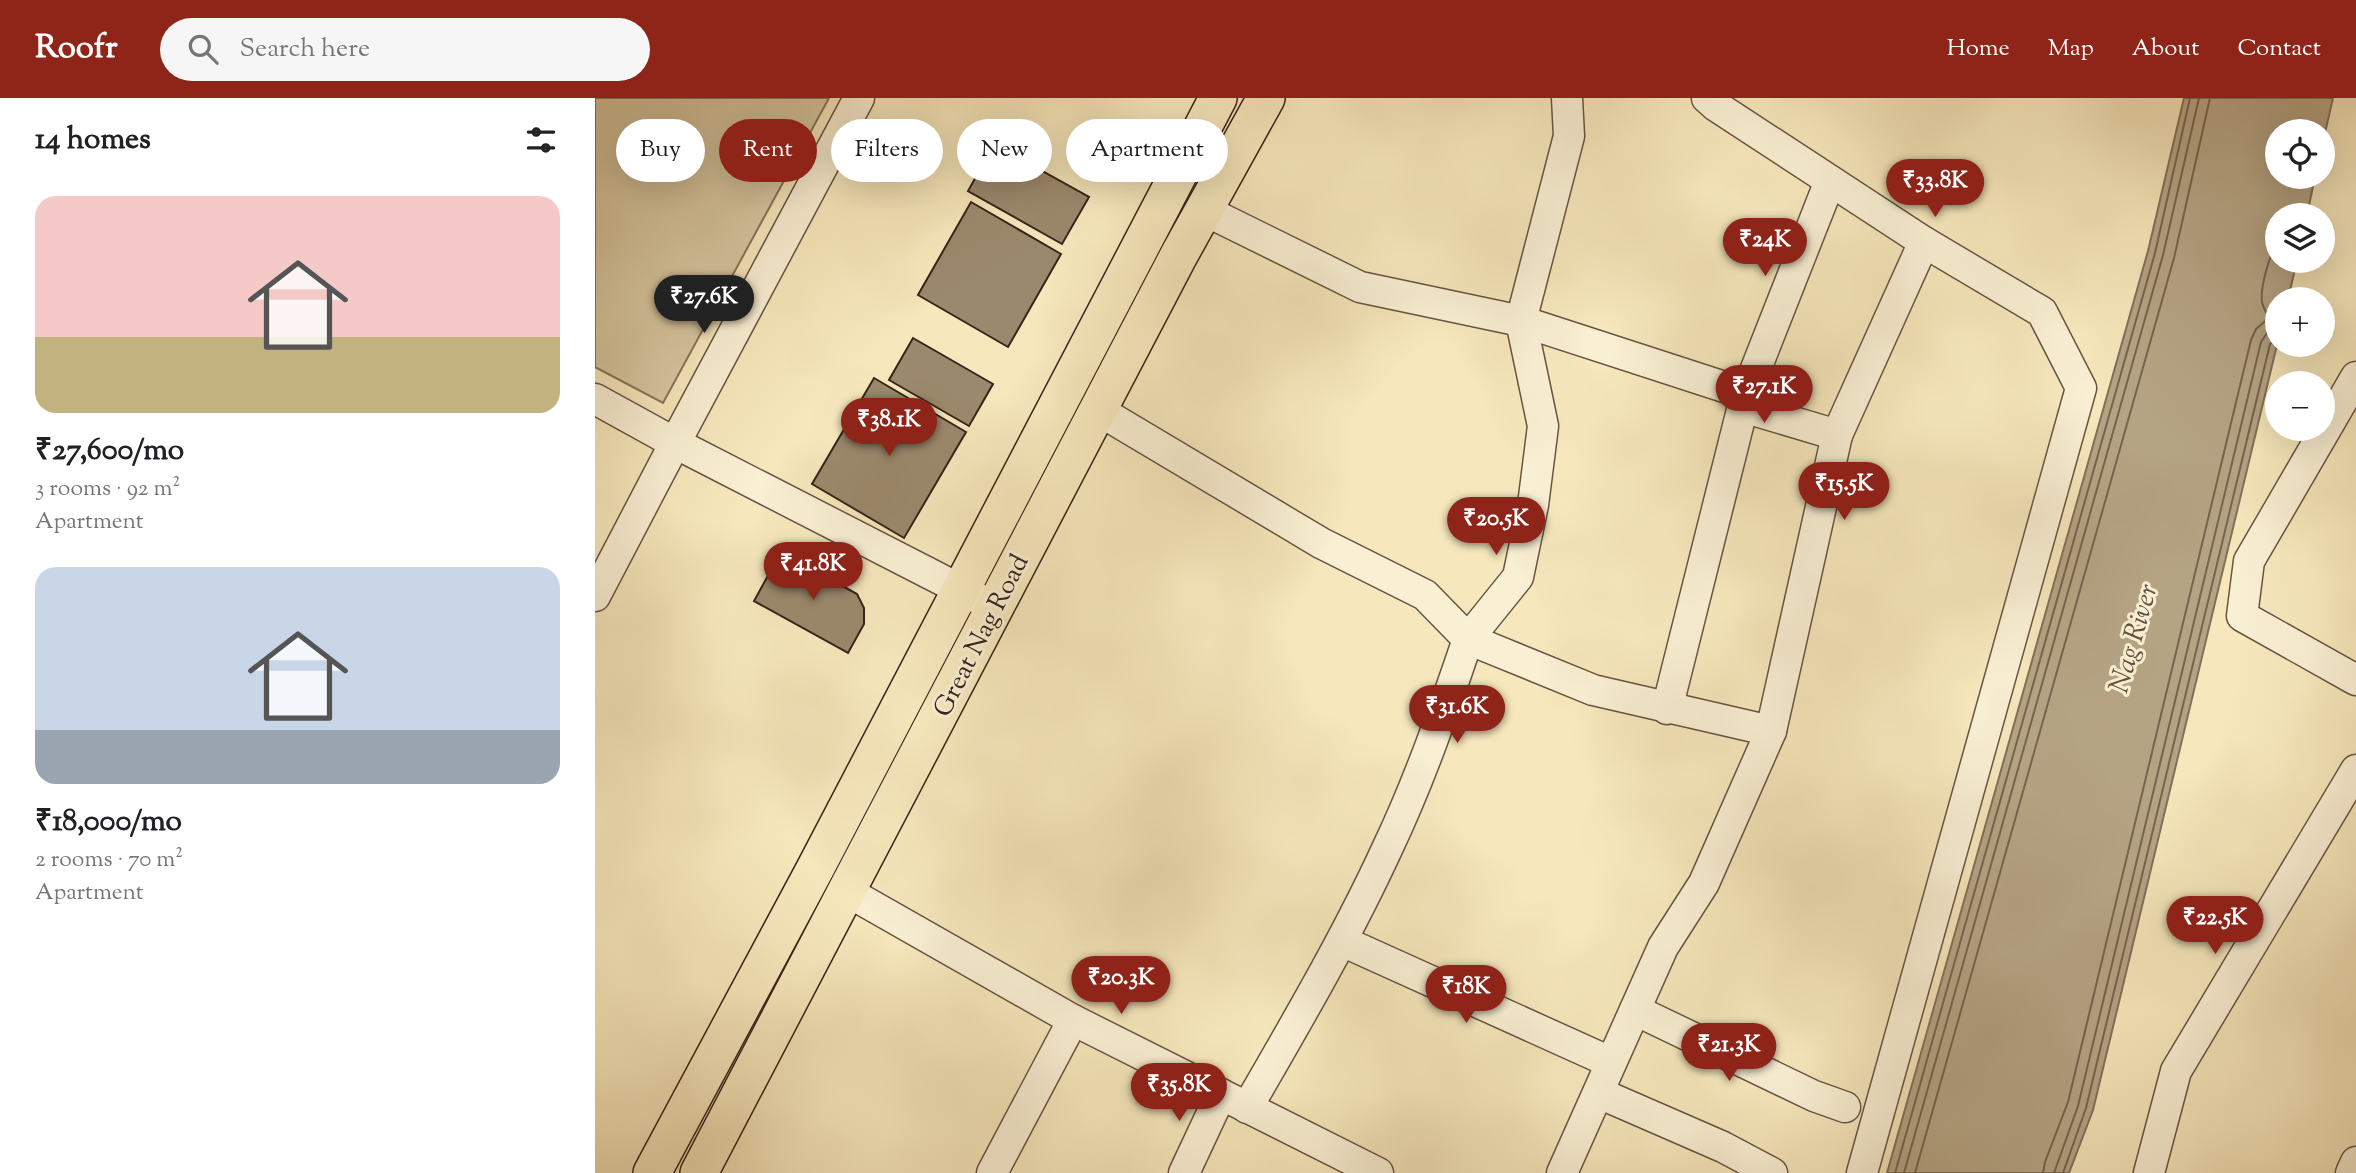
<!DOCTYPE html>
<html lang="en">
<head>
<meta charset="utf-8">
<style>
  body { margin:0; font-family:"Sorts Mill Goudy",serif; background:#f6f6f6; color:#202124; height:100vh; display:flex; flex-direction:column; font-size:26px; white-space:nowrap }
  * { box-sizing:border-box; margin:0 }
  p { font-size:23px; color:#757577 }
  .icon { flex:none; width:38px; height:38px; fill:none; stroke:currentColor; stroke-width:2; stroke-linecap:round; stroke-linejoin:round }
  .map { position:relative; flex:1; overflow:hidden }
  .panel { display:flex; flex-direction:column; background:#fff; width:595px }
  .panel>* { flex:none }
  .guide { position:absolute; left:21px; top:21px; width:665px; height:63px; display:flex; gap:14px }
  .tools { position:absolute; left:1670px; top:21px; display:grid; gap:14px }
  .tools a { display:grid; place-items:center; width:70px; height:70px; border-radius:50%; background:#fff; box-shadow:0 7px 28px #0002; font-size:35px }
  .price { position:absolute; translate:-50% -60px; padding:0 16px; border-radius:24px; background:#8f2418; color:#fff; font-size:23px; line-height:46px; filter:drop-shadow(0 2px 4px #0008) }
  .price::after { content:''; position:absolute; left:50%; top:42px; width:21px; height:16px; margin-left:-10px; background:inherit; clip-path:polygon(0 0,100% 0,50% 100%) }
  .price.selected { background:#222; color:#fff }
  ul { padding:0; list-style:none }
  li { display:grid; align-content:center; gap:14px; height:371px; padding:0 35px }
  li span { display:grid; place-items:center; height:217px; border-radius:21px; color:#555 }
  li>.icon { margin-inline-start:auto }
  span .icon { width:126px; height:126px; fill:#fffc; stroke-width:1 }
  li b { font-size:30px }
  h2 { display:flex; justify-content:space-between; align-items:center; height:84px; padding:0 35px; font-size:30px }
  .pill { padding:0 24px; border-radius:32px; background:#fff; box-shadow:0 7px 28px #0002; font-size:24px; line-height:63px }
  .pill.selected { background:#8f2418; color:#fff }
  header { display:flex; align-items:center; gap:42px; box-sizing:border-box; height:98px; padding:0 35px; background:#8f2418; color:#fff }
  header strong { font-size:33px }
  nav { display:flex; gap:38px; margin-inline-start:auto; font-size:24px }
  .search { width:490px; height:63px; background:#f6f6f6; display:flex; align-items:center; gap:18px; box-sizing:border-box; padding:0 24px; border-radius:38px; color:#757577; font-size:26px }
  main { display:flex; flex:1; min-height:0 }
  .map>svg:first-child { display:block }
  .green { fill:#d6c6a0; stroke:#87745c; stroke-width:2 }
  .water { fill:#b5a484; stroke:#837059; stroke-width:2 }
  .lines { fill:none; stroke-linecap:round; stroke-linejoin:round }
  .shore { stroke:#76644e; stroke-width:2 }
  .building { fill:#9b896d; stroke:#382318; stroke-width:2 }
  .minor-casing { stroke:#685441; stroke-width:33 }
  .major-casing { stroke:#382318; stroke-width:40 }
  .minor { stroke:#f9efd3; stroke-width:30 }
  .major { stroke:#f6e7bc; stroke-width:37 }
  .labels { text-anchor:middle; stroke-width:6; stroke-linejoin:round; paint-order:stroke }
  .street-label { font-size:26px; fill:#382318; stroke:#f9efd3 }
  .water-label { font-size:28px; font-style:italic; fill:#64503e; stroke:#f9efd3 }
</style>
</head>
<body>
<header>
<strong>Roofr</strong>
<div class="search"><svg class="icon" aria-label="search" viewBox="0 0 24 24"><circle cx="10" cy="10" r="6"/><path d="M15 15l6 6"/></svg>Search here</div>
<nav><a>Home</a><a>Map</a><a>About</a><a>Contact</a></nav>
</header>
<main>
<section class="panel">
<h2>14 homes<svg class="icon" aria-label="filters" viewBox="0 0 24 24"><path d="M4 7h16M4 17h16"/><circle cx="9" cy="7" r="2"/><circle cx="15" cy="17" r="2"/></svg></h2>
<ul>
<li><span style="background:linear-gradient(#f6c9c9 65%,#c2b280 0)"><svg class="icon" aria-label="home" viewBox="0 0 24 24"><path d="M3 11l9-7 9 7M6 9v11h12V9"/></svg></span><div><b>₹27,600/mo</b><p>3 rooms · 92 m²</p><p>Apartment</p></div></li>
<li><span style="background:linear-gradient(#c9d6e8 75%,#9aa5b1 0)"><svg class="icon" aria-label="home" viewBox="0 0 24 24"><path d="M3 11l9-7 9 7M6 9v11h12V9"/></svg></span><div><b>₹18,000/mo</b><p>2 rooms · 70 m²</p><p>Apartment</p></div></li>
</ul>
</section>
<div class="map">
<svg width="1761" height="1075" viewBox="0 0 1761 1075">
  <rect width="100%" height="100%" fill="#f6e7bc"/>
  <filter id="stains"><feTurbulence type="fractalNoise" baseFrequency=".00286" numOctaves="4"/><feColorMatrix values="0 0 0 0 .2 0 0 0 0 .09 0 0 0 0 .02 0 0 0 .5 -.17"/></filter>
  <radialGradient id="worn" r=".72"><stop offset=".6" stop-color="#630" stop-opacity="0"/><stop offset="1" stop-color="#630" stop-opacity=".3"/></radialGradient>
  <polygon class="green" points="0,0 234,0 68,305 0,269"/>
  <polygon class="water" points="1589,0 1738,0 1727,48 1727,33 1682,33 1682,79 1720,79 1712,117 1682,117 1682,163 1702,163 1693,201 1682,201 1682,247 1498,1012 1474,1075 1292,1075 1553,153"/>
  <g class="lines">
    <g class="shore">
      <polyline points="1300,1075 1560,155 1595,0"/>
      <polyline points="1309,1075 1568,157 1604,0"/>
      <polyline points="1320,1075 1579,160 1615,0"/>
      <path d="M1448 1075 1450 1064 1473 1004 1656 242 1661 231 1674 220C1672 215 1668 210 1667 204 1665 191 1674 157 1682 146"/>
      <polyline points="1459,1075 1483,1008 1666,244 1672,235 1682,231"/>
      <polyline points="1468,1075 1491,1010 1675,246 1682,240"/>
    </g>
  </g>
  <g class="building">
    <polygon points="399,46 494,99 467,146 373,93"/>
    <polygon points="376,104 466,156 413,249 323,197"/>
    <polygon points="318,240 398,286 374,328 294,282"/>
    <polygon points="279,280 371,334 309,440 217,386"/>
    <polygon points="186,454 262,496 269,510 269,526 253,555 159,503"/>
  </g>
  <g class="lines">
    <defs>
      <g id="minor">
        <polyline points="1112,0 1121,8 1329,144 1242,337"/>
        <polyline points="609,112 765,189 926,223 1151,296 1072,611"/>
        <polyline points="1761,279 1654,463 1647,518 1761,582"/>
        <polyline points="1151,296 1235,83"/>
        <polyline points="0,301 80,345 384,501"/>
        <polyline points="1148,309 1242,337 1176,633"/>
        <polyline points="503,312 726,445 830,497 873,541 923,479 938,407 948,328 926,223 974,38 972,0"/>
        <polyline points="0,498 80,345 264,0"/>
        <polyline points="253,794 478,922 783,1075"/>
        <polyline points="747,843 1015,964"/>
        <polyline points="1040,912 1219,998 1250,1009"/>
        <polyline points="1004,995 1128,1049 1177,1075"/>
        <path d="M652 1010C701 925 751 840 792 751 824 684 849 612 873 541L998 592 1176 633 1109 785 1068 849 967 1075"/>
        <polyline points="397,1075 478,922"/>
        <polyline points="589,1075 626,996"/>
        <polyline points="1267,1075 1486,290 1447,214 1329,144"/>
        <polyline points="1554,1075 1581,973 1761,672"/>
        <polyline points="1756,1075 1761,1064"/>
      </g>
      <g id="major">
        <polyline points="57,1075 220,771 623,0"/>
        <polyline points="104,1075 584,157 671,0"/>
      </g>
    </defs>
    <use href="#minor" class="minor-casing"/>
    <use href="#major" class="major-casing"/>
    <use href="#minor" class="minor"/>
    <use href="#major" class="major"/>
  </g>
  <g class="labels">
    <g class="street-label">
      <text transform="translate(385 537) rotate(-63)" y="9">Great Nag Road</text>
    </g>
    <g class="water-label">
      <text transform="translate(1537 540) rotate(-74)" y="10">Nag River</text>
    </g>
  </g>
  <rect width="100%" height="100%" filter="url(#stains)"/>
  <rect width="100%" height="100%" fill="url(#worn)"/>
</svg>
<div class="tools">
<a><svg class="icon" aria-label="locate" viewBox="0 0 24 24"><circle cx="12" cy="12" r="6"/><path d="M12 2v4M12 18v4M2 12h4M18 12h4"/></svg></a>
<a><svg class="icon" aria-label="layers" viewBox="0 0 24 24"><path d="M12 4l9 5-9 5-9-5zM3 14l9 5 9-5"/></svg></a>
<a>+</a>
<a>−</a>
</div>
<b class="price" style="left:1340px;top:121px">₹33.8K</b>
<b class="price" style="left:1170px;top:180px">₹24K</b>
<b class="price selected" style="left:109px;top:237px">₹27.6K</b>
<b class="price" style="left:1169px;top:327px">₹27.1K</b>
<b class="price" style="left:294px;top:360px">₹38.1K</b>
<b class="price" style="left:1249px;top:424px">₹15.5K</b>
<b class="price" style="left:901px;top:459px">₹20.5K</b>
<b class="price" style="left:218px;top:504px">₹41.8K</b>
<b class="price" style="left:862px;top:647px">₹31.6K</b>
<b class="price" style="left:1620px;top:858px">₹22.5K</b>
<b class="price" style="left:526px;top:918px">₹20.3K</b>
<b class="price" style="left:871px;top:927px">₹18K</b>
<b class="price" style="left:1134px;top:985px">₹21.3K</b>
<b class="price" style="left:584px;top:1025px">₹35.8K</b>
<div class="guide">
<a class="pill">Buy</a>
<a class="pill selected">Rent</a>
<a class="pill">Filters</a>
<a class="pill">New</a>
<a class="pill">Apartment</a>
</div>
</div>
</main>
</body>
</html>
